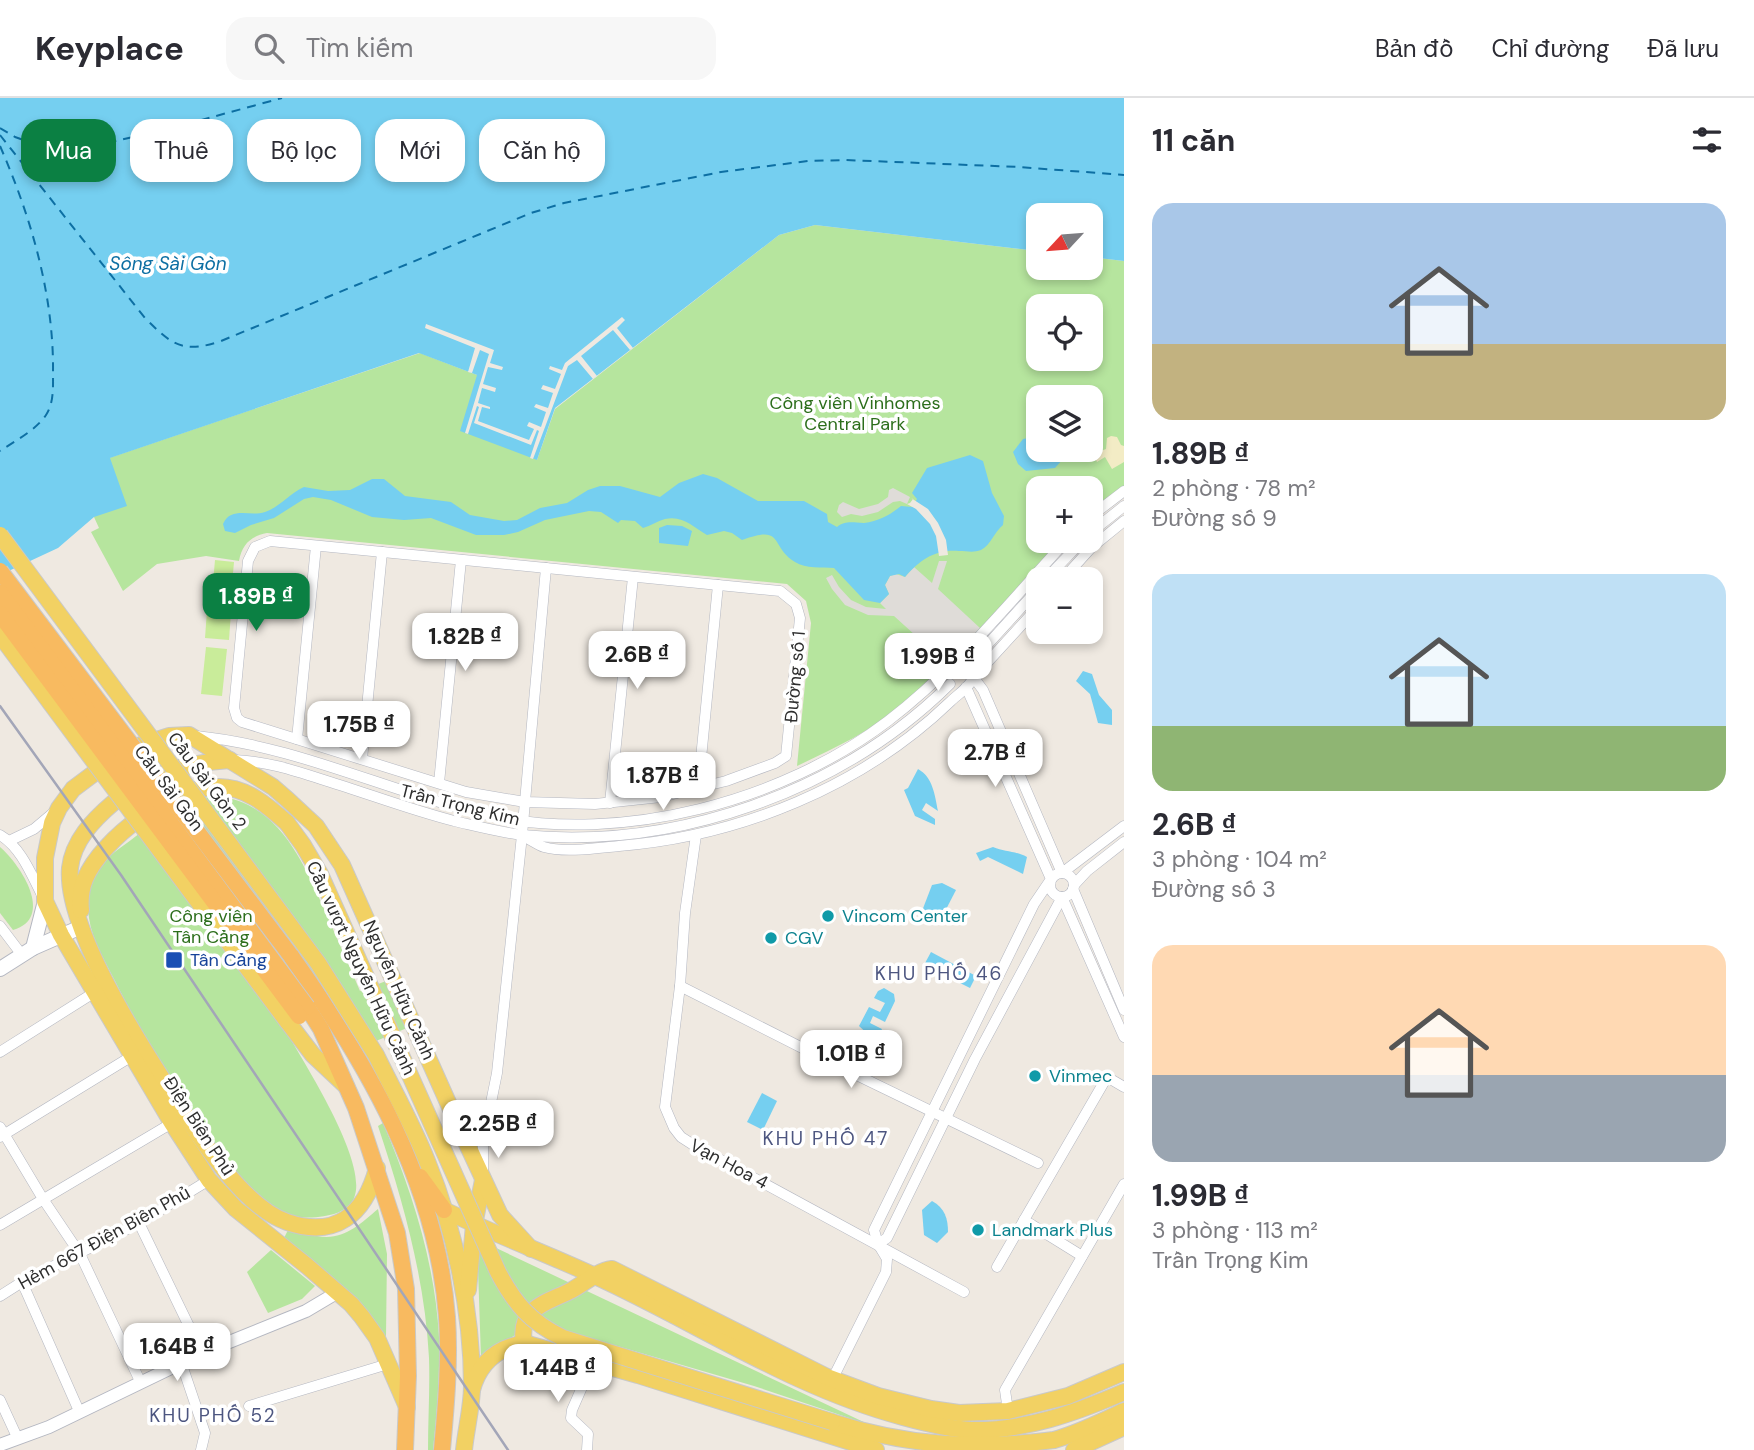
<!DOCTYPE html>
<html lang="vi">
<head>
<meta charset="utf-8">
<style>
  body { margin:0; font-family:"DM Sans",sans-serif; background:#f7f7f7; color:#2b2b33; height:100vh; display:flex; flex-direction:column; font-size:26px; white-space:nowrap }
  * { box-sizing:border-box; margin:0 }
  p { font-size:23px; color:#7c7c81 }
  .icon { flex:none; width:38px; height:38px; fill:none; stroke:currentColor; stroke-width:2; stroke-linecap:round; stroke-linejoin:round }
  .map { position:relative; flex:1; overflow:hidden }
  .sheet { display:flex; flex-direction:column; background:#fff; width:630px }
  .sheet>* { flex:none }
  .hud { position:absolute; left:21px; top:21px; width:665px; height:63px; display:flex; gap:14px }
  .needle { width:46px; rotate:244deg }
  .fabs { position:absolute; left:1026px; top:105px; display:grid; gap:14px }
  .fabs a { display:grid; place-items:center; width:77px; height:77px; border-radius:14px; background:#fff; box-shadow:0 4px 10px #0003; font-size:35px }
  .price { position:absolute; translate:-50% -60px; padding:0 16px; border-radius:14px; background:#fff; color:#222; font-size:23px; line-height:46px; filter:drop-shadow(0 2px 4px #0008) }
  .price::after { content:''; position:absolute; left:50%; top:42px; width:21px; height:16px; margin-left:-10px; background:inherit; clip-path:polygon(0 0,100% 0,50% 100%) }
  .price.selected { background:#0b8043; color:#fff }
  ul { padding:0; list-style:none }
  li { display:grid; align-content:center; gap:14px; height:371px; padding:0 28px }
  li span { display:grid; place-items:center; height:217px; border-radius:21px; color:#555 }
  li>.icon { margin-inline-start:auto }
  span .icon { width:126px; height:126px; fill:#fffc; stroke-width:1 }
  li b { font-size:30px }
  h2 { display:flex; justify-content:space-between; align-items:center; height:84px; padding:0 28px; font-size:30px }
  .tag { padding:0 24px; border-radius:21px; background:#fff; box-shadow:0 4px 10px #0003; font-size:24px; line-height:63px }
  .tag.selected { background:#0b8043; color:#fff }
  header { display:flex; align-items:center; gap:42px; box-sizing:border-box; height:98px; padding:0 35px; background:#fff; border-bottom:2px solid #e1e1e2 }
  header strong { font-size:33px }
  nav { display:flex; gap:38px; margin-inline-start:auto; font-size:24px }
  .search { width:490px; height:63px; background:#f7f7f7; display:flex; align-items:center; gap:18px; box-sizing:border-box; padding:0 24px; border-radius:21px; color:#7c7c81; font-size:26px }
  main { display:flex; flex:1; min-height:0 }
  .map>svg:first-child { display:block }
  .green { fill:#b6e59e; fill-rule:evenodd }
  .sand { fill:#f3ecc5 }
  .pitch { fill:#c9ec9a }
  .plaza { fill:#dfdcd8 }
  .water { fill:#75cff0 }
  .pier { fill:#efe9e1 }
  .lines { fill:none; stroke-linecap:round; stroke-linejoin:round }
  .ferry { stroke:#0d6fa3; stroke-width:2; stroke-dasharray:9 7; stroke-linecap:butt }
  .minor-casing { stroke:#b4b7c1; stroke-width:11 }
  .tertiary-casing { stroke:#b4b7c1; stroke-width:14 }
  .secondary-casing { stroke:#b4b7c1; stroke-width:16 }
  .primary-casing { stroke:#c9c9c9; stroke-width:18 }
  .trunk-casing { stroke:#c9c9c9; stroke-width:18 }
  .minor { stroke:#fff; stroke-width:10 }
  .tertiary { stroke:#fff; stroke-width:12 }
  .secondary { stroke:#fff; stroke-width:14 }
  .primary { stroke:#f2d163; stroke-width:16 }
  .trunk { stroke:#f8ba60; stroke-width:16 }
  .rail { stroke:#a3a6b8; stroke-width:2.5 }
  .primary-bridge-casing { stroke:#c9c9c9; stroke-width:18; stroke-linecap:butt }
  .trunk-bridge-casing { stroke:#c9c9c9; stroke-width:18; stroke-linecap:butt }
  .primary-bridge { stroke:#f2d163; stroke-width:16 }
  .trunk-bridge { stroke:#f8ba60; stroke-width:16 }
  .culture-dot { fill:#0f9aa8; stroke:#fff; stroke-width:2.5 }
  .transit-dot { fill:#1a4fb4; stroke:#fff; stroke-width:2.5 }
  .labels { text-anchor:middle; stroke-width:7; stroke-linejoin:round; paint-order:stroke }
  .park-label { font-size:18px; fill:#2c6e1b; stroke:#fff }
  .street-label { font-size:18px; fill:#2e2e2e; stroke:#fff }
  .culture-label { font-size:18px; fill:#0d838f; stroke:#fff; text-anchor:start }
  .transit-label { font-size:18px; fill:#164399; stroke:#fff; text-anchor:start }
  .water-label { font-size:19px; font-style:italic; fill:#0d6fa3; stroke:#fff }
  .neighbourhood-label { font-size:19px; letter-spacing:2px; fill:#4d5680; stroke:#fff }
</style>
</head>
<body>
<header>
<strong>Keyplace</strong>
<div class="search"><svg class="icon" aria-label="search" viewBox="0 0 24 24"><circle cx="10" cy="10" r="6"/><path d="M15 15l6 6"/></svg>Tìm kiếm</div>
<nav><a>Bản đồ</a><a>Chỉ đường</a><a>Đã lưu</a></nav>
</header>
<main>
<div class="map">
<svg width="1124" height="1352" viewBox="0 0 1124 1352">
  <rect width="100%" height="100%" fill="#efe9e1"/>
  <g class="green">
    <path d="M815 127 1038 153V170H1090V159L1124 163V389L1090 413V390H1038V443H1061C1009 499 959 560 900 609 869 634 833 651 797 668L811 525 806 503 787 486 267 435C251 438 242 446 239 463L206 458 157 466 123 493 91 434 99 430 94 419 109 360 420 255 477 277 537 362 555 311 779 137ZM1038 208H1090V261H1038ZM1038 299H1090V352H1038Z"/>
    <path d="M219 698C280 707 303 764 326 815 337 841 349 867 360 893L386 883 407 930 376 943 340 884 281 925C301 960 366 1059 355 1097 353 1106 344 1112 337 1115 323 1120 298 1122 285 1115 221 1081 148 948 115 883 105 863 92 842 89 820 88 812 88 801 89 793 92 769 113 755 131 742 159 721 184 700 219 698Z"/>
    <path d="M0 749C21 767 55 820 13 832L0 815Z"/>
    <path d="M383 1025C412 1093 435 1165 439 1239 440 1277 437 1314 433 1352H428C428 1322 430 1290 429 1260 425 1181 403 1103 378 1028Z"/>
    <path d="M378 1111 387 1156 386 1239 360 1206 284 1140 288 1132C298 1132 307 1136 317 1138 343 1143 359 1127 378 1111Z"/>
    <polygon points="477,1141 870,1327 754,1288 569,1234 547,1224 521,1233 481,1260"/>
    <polygon points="271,1152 315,1188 302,1201 268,1215 247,1174"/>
  </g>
  <polygon class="sand" points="1111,338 1117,339 1121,347 1124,348 1124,364 1112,371 1105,359 1097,364 1093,356 1106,351 1107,340"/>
  <g class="pitch">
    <polygon points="215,462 234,464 230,509 211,507"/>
    <polygon points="207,512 231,514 229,542 205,540"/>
    <polygon points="206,549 227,551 222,598 201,596"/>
  </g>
  <g class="plaza">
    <polygon points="893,390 910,399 907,406 900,403 893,404 878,414 862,418 851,416 842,419 837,414 839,407 843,404 859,411 878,406 888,399 889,392"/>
    <polygon points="939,463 947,463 938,491 980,530 947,566 894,518 868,517 845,507 832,491 826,480 832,477 839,489 851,502 866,509 886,511 880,505 889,496 885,487 890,478 896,476 905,479 914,469 932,485"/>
  </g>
  <g class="water">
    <polygon points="0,0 1124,0 1124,163 1090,159 1090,117 1038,117 1038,153 815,127 779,137 555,310 537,362 460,333 477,277 419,255 110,360 127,408 94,419 58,450 0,477"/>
    <polygon points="1038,338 1038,352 1089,352 1081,358 1063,361 1055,370 1026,373 1018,366 1013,354 1023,341"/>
    <path d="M970 357 983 363 992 395 1004 418 1003 427C994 434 991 447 981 452 973 455 967 453 959 453 935 451 920 462 905 479L899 476 890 478 885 487 889 496 880 505 864 502 834 470C822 469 806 471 795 464 769 448 785 426 742 442L732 435 724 433 707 437C693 429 683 417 665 421 657 423 651 428 643 430L635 423 621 422 618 425 601 414 589 413 545 422 518 434 504 437H476L431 420 404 422 372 419 331 402 313 399 304 401 274 420 251 427 235 435 225 433 223 426C231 408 250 419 265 414 280 409 290 395 304 389L328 393 350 392 372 381H384L405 398 451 404 470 417 504 423 517 422 540 410 567 405 588 392 600 388H620L660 399 679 385 703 376 717 380 758 403H804L827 416 828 424 837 429C846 422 853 425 864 425 879 423 890 417 901 408L912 409 917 401 912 395 927 370Z"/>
    <polygon points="667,427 682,428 692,433 688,448 659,445 659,430"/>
    <polygon points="1083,573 1092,576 1099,597 1112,612 1112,627 1098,625 1090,596 1076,583"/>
    <path d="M918 671C933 679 935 698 938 713L926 705 922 712 935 721V727L915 718 904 692 908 690Z"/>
    <path d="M993 749C1005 754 1016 753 1027 759L1023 776 988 759 980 763 976 755Z"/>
    <polygon points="942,785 956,792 940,823 922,813 932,787"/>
    <polygon points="931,854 976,878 970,890 924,867"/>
    <polygon points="884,890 894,896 895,903 885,924 873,918 870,925 882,931 871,953 865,954 857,950 855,945 857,939 865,947 869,945 871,939 859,928 869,909 880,914 885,905 874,900 878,893"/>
    <polygon points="762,995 777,1003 763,1032 747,1024"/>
    <path d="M932 1103C945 1110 948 1121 948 1134L937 1145 924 1137 922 1112Z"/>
  </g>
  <g class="pier">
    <polygon points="622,219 625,222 617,230 633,250 630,252 613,232 581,258 597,278 593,281 577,262 568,268 533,361 530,360 539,333 537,332 531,347 474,325 479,309 477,308 468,336 465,335 489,256 480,252 472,275 468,274 475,250 425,230 426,226 494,252 490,265 503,269 502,272 488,269 483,286 496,290 495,294 482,290 478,305 490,309 490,311 482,309 478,323 529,342 534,331 527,328 529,324 541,329 546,314 534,309 536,306 548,310 553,295 541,291 543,287 555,291 561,276 549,271 550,268 562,272 565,265"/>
    <polygon points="911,400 928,411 938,425 946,442 948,457 939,458 936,438 930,426 916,411 907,406 910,405 913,401"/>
  </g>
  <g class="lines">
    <g class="ferry">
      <polyline points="0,30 15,39 44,49 92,48 161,33 282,0"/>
      <path d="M0 37 145 220C172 247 183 256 221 243L531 115 564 105 721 74 808 63 846 62 1019 69 1124 77"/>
      <path d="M0 48C31 119 54 197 53 275 53 289 54 305 46 317 36 332 15 343 0 353"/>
    </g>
    <defs>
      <g id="minor">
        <polyline points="1090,419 1124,393"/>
        <polyline points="1090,435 1124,408"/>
        <polygon points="270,443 780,493 796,506 800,520 786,658 775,665 726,683 661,699 595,706 525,704 466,694 242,624 237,620 234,610 248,463 255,449"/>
        <polyline points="1046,481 1082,443"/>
        <polyline points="1063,481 1091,450 1124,423"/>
        <polyline points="969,567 1038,491"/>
        <polyline points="974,576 985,567 1038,509"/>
        <polyline points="974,580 983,592 1062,775 1124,728"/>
        <path d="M196 638C298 648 393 696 492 718 622 746 783 703 888 623 955 572 1009 505 1066 443"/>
        <polyline points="297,641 316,448"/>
        <polyline points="362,661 382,454"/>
        <path d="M234 662C267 663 296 673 327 683 369 696 411 712 454 723 476 728 499 734 522 737 675 752 841 694 950 586"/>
        <polyline points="439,685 461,462"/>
        <polyline points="698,691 718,487"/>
        <polyline points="610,705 633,479"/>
        <path d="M0 737C21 749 32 778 43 799"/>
        <polyline points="696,737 685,815 680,888 665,1009 674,1030 681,1039 695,1048 964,1194"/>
        <path d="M525 739C531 742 538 747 544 749 564 755 598 750 619 748 740 738 862 689 951 603 959 595 984 580 969 567 964 563 959 564 954 565"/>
        <polyline points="9,743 34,731 53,715"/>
        <circle cx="1062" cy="787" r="12"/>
        <polyline points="1074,787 1087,773 1124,744"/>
        <polyline points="1073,791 1124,912"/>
        <polyline points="1062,799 1124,939"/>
        <polyline points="0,828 22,857"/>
        <polyline points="680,888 834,966 1038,1065"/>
        <polyline points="0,954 95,894"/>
        <polyline points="0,1029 43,1101 80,1156 140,1283"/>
        <polyline points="0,1039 132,958"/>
        <polyline points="483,1075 483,1044 497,975 522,737 546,470"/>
        <polyline points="139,1125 202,1255"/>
        <polyline points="0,1127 172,1025"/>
        <polyline points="878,1146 887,1140 975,961 1062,799"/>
        <polyline points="1082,1158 1024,1122 1107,979 1124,989"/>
        <polyline points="997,1169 1024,1122"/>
        <polyline points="22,1184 79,1313"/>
        <polyline points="0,1198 22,1184 139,1125 209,1082"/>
        <polyline points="181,1264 205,1335 201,1352"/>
        <polyline points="832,1282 886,1174 887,1161 878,1146 874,1132 1034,806 1051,781 966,589"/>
        <polyline points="0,1302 17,1339"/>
        <polyline points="249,1308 388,1266"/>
        <polyline points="1008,1313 1005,1292 1124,1086"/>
        <polyline points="587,1352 588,1336 571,1320 572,1312 593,1264"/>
      </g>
      <polyline id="tertiary" points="0,1347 49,1329 202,1255 306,1213 338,1194"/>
      <g id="secondary">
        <polyline points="33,850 45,803"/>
        <polyline points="0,871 33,850 81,829"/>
      </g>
      <g id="primary">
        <path d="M230 662C184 665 150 676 113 705 93 722 73 743 70 770 65 827 132 934 163 982 190 1024 238 1107 287 1124 336 1141 365 1116 377 1070"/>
        <path d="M81 812C80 802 81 791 85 781 102 740 172 689 217 689 245 688 267 707 287 725"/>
        <polyline points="287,923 313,957 346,988"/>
        <path d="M376 957C393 992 413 1027 427 1063 455 1132 472 1214 472 1288 472 1309 466 1331 464 1352"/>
        <path d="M444 1112C494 1136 545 1155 595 1178 698 1225 793 1290 903 1319 925 1325 948 1331 971 1332 1025 1333 1075 1315 1124 1294"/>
        <polyline points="468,1192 474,1127 483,1082"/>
        <path d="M524 1245C518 1209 547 1205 572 1192 585 1185 597 1173 612 1171L827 1279 878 1298 931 1311 959 1315 1008 1313 1068 1298 1124 1274"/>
        <path d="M472 1292C479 1265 497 1250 524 1245L638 1277 876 1352"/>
        <polyline points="407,1309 377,1240 362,1219 351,1206 307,1168 236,1111 209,1082 172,1025 61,837 45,803 45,760 52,725 59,710 73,691 101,670 135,649 169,638 189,637 273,689 288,702 316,728 342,767 454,1018 500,1117 531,1151"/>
        <path d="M832 1324C907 1348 977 1352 1054 1342 1079 1335 1101 1324 1124 1313"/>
        <polyline points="1074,1352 1124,1329"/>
      </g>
      <g id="trunk">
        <path d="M291 858C367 965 437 1085 447 1219 450 1263 446 1308 442 1352"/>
        <polyline points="307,909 321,931 356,1010 397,1135 406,1191 408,1278 405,1352"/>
        <polyline points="420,1079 444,1112"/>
      </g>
    </defs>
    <use href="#minor" class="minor-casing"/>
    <use href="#tertiary" class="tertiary-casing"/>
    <use href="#secondary" class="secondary-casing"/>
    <use href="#primary" class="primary-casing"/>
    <use href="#trunk" class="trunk-casing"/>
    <use href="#minor" class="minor"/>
    <use href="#tertiary" class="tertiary"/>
    <use href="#secondary" class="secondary"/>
    <use href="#primary" class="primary"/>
    <use href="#trunk" class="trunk"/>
    <polyline class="rail" points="0,608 121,777 508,1352"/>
    <defs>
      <g id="primary-bridge">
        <polyline points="0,437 318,865 376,957"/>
        <polyline points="0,537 287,923"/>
        <path d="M287 725 303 747 320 776 498 1174C515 1206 530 1224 563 1240L832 1324"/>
      </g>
      <g id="trunk-bridge">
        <polyline points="0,473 291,858"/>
        <polyline points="0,495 307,909"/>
        <polyline points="0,516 299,918"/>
      </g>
    </defs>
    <use href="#primary-bridge" class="primary-bridge-casing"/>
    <use href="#trunk-bridge" class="trunk-bridge-casing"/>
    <use href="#primary-bridge" class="primary-bridge"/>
    <use href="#trunk-bridge" class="trunk-bridge"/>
  </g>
  <g class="culture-dot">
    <circle cx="828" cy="818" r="7"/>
    <circle cx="771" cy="840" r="7"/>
    <circle cx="1035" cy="978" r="7"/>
    <circle cx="978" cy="1132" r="7"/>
  </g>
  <rect class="transit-dot" x="165" y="853" width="18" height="18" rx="3.5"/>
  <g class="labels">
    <g class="park-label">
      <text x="855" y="311">Công viên Vinhomes<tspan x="855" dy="21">Central Park</tspan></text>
      <text x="211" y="824">Công viên<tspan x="211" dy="21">Tân Cảng</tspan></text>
    </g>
    <g class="street-label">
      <text transform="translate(795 579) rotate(-85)" y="6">Đường số 1</text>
      <text transform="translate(207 683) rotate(53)" y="6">Cầu Sài Gòn 2</text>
      <text transform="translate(169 690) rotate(53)" y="6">Cầu Sài Gòn</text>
      <text transform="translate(460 707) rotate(14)" y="6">Trần Trọng Kim</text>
      <text transform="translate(361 870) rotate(65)" y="6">Cầu vượt Nguyễn Hữu Cảnh</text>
      <text transform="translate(399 892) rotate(66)" y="6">Nguyễn Hữu Cảnh</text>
      <text transform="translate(199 1028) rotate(57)" y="6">Điện Biên Phủ</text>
      <text transform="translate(729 1066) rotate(28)" y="6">Vạn Hoa 4</text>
      <text transform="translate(104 1140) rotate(-29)" y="6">Hẻm 667 Điện Biên Phủ</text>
    </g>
    <g class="culture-label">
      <text x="842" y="824">Vincom Center</text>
      <text x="785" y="846">CGV</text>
      <text x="1049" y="984">Vinmec</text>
      <text x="992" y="1138">Landmark Plus</text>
    </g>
    <g class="transit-label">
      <text x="190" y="868">Tân Cảng</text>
    </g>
    <g class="water-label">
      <text x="168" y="172">Sông Sài Gòn</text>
    </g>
    <g class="neighbourhood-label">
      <text x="939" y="882">KHU PHỐ 46</text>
      <text x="826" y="1047">KHU PHỐ 47</text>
      <text x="213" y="1324">KHU PHỐ 52</text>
    </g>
  </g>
</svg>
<div class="fabs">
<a><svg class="needle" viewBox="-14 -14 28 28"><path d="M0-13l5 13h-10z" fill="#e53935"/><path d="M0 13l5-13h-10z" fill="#7c7c81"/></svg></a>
<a><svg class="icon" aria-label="locate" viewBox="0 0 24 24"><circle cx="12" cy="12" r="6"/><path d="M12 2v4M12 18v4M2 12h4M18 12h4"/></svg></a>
<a><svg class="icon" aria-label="layers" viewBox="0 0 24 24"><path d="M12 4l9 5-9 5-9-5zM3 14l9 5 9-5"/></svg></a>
<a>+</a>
<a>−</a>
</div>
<b class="price selected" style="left:256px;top:535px">1.89B ₫</b>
<b class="price" style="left:465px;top:575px">1.82B ₫</b>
<b class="price" style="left:637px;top:593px">2.6B ₫</b>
<b class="price" style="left:938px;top:595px">1.99B ₫</b>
<b class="price" style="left:359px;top:663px">1.75B ₫</b>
<b class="price" style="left:995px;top:691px">2.7B ₫</b>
<b class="price" style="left:663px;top:714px">1.87B ₫</b>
<b class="price" style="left:851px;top:992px">1.01B ₫</b>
<b class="price" style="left:498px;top:1062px">2.25B ₫</b>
<b class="price" style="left:177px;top:1285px">1.64B ₫</b>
<b class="price" style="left:558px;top:1306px">1.44B ₫</b>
<div class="hud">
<a class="tag selected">Mua</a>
<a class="tag">Thuê</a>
<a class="tag">Bộ lọc</a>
<a class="tag">Mới</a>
<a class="tag">Căn hộ</a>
</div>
</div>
<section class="sheet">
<h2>11 căn<svg class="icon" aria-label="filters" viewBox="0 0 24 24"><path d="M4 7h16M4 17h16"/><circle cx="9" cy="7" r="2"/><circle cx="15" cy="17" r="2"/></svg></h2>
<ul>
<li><span style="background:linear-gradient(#a9c7e8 65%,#c2b280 0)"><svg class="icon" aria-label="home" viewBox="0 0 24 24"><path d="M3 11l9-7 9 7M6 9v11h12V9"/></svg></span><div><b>1.89B ₫</b><p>2 phòng · 78 m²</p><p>Đường số 9</p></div></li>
<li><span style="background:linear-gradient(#bfe0f5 70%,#8fb573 0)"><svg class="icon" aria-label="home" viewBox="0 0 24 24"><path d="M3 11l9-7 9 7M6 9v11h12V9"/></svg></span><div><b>2.6B ₫</b><p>3 phòng · 104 m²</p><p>Đường số 3</p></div></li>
<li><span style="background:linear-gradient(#ffd9b3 60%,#9aa5b1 0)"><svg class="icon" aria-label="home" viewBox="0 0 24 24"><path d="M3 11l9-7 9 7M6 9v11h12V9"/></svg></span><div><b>1.99B ₫</b><p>3 phòng · 113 m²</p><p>Trần Trọng Kim</p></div></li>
</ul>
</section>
</main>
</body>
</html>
